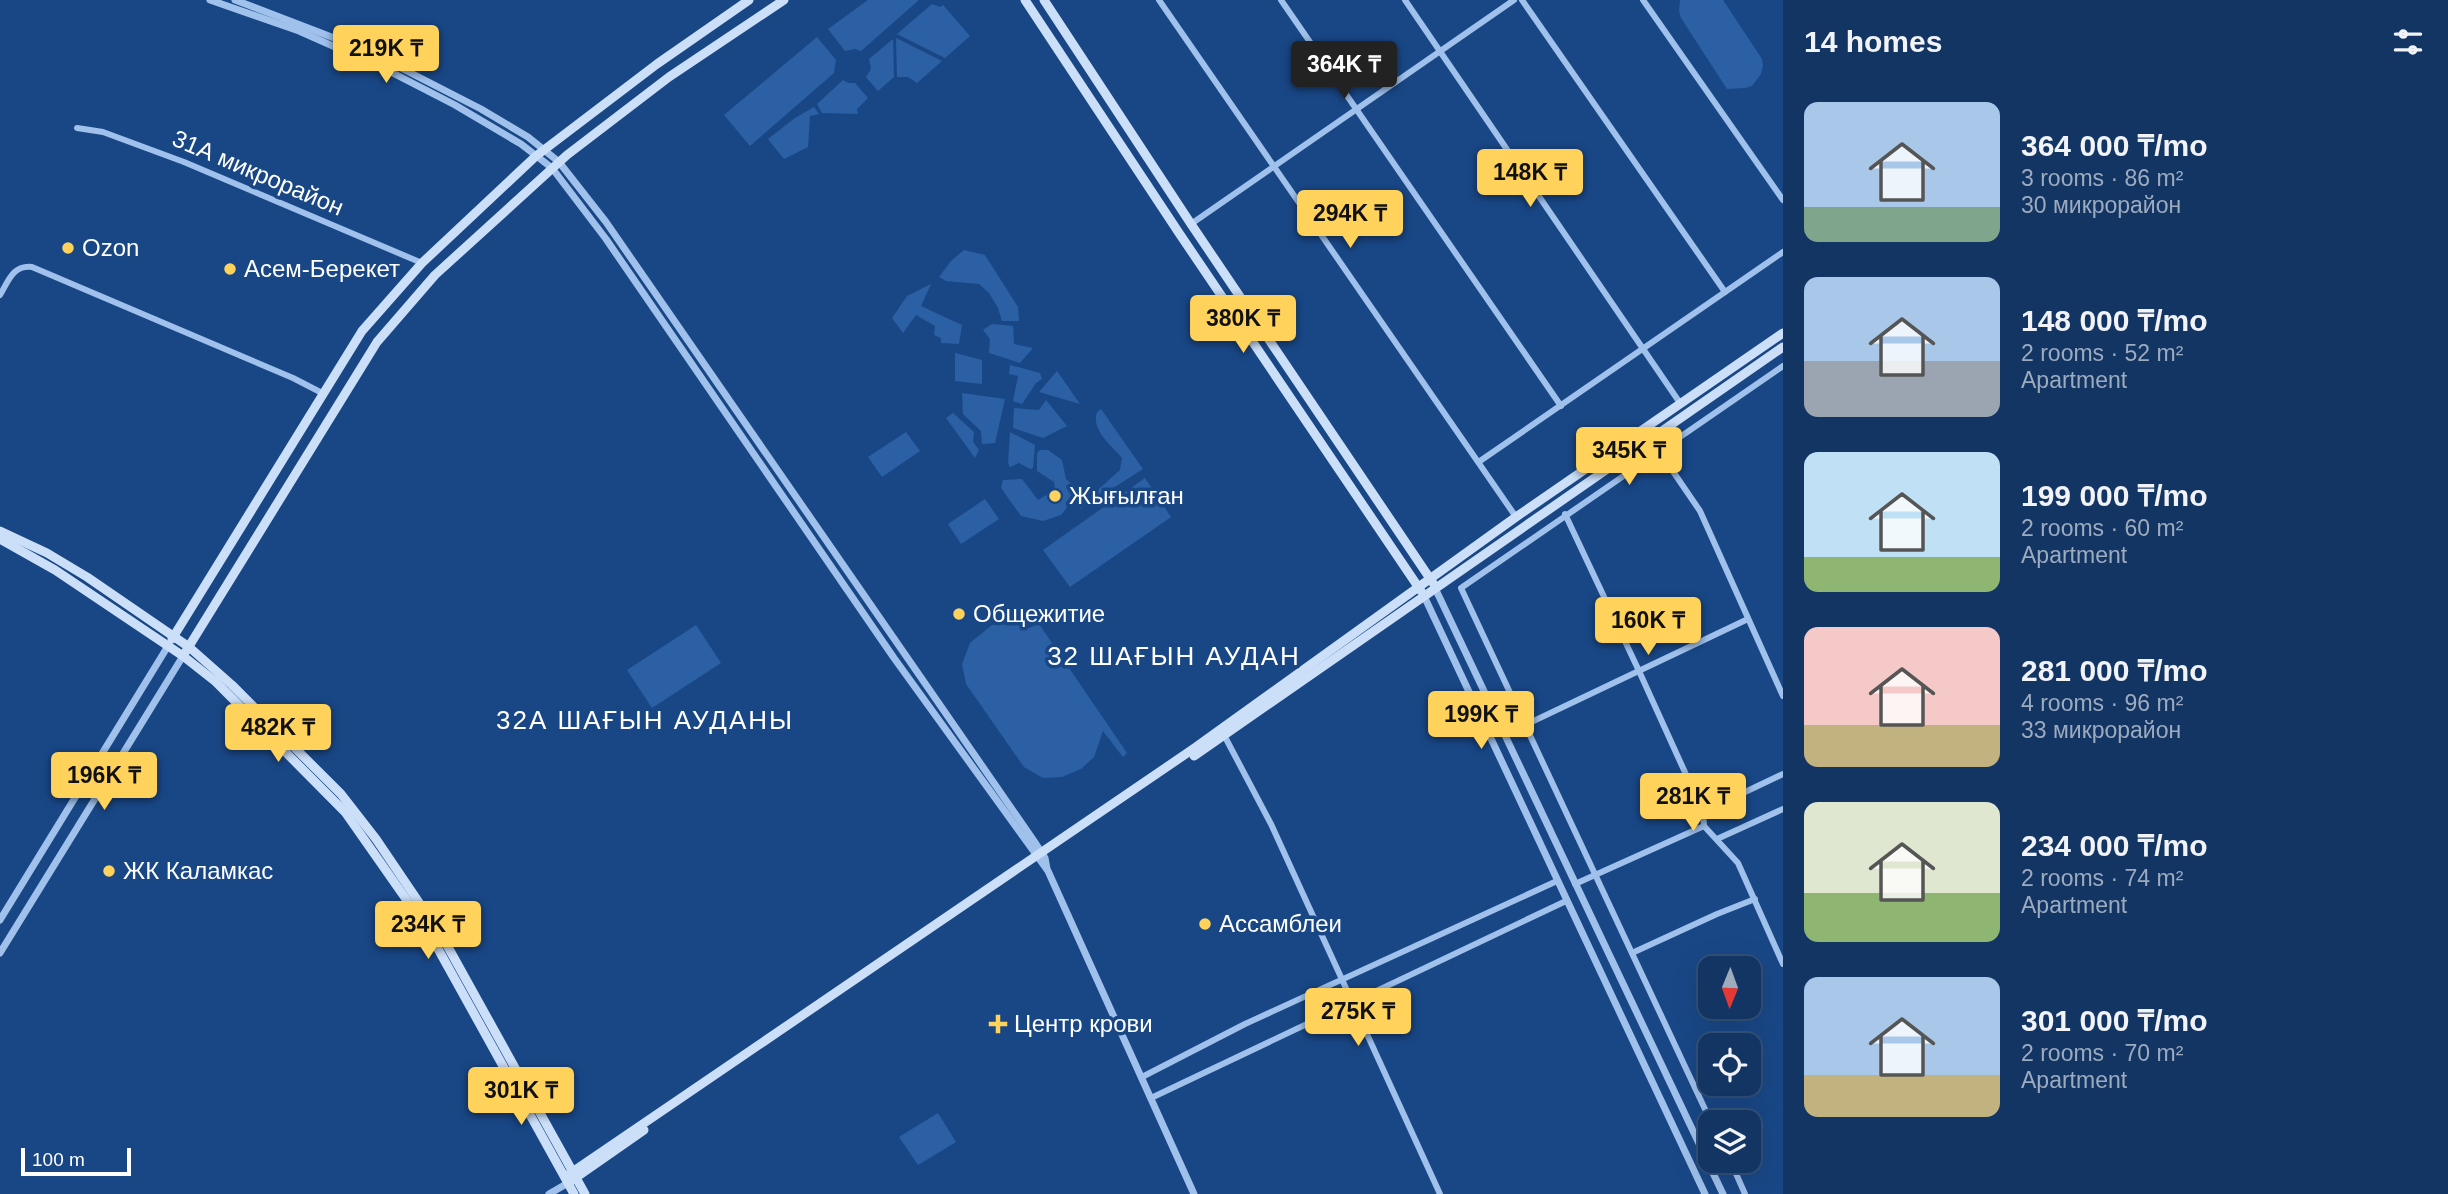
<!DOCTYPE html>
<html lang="en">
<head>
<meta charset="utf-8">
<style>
  body { margin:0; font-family:Helvetica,sans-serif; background:#1c3d6a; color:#f1f3f6; height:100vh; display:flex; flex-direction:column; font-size:26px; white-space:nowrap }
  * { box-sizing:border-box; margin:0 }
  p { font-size:23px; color:#9dabbf }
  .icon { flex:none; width:38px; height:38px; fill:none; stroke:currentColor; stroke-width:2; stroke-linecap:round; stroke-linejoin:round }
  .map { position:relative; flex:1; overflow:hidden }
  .panel { display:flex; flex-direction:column; background:#133564; width:665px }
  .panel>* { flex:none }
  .needle { width:46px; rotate:181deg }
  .buttons { position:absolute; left:1698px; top:956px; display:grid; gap:14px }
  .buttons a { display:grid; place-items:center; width:63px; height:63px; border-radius:14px; background:#133564; box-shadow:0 7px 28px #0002,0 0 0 2px #325078; font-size:35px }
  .scale { position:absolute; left:21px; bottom:18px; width:110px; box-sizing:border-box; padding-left:7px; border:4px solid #fff; border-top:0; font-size:19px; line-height:24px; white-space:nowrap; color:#fff; -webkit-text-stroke:5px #194786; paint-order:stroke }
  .price { position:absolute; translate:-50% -60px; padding:0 16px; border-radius:7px; background:#ffd25b; color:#111; font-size:23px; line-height:46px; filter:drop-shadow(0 2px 4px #0008) }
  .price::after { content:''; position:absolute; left:50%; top:42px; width:21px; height:16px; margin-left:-10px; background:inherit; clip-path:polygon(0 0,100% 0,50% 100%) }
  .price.current { background:#222; color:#fff }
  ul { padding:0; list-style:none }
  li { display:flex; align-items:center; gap:21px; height:175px; padding:0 21px }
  li span { display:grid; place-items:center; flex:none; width:196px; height:140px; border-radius:14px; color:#555 }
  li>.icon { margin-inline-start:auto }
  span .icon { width:84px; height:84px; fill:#fffc; stroke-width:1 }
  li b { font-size:30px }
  h2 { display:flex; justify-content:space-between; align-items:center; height:84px; padding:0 21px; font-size:30px }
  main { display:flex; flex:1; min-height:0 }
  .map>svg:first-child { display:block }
  .green { fill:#2b60a4 }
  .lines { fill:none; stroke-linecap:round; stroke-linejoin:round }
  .minor { stroke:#9fc1ec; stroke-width:6 }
  .tertiary { stroke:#9fc1ec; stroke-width:7 }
  .secondary { stroke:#ccdff9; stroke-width:9 }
  .poi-dot { fill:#ffd25b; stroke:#194786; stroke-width:2.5 }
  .labels { text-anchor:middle; stroke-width:7; stroke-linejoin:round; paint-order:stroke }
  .street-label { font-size:24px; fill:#fff; stroke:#194786 }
  .poi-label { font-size:24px; fill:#fff; stroke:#194786; text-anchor:start }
  .neighbourhood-label { font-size:26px; letter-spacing:2px; fill:#fff; stroke:#194786 }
</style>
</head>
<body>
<main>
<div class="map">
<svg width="1783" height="1194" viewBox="0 0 1783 1194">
  <rect width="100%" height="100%" fill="#194786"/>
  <g class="green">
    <polygon points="868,0 919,0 861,51 855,49 845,51 828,29"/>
    <polygon points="1680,0 1723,0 1762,59 1763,66 1761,74 1752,86 1745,88 1727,89 1681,18 1679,11"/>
    <polygon points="932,4 940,7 943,5 970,36 945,58 897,34"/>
    <polygon points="817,37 836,60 834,73 750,146 724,115"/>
    <polygon points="896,38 942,61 917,83 908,77 897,77"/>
    <polygon points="893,39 894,77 878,91 866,77 871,69 869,59"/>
    <polygon points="843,80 848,83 855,83 868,98 857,109 858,114 822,113 817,104"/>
    <polygon points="814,107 819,114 810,116 808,147 784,159 768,139 795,118"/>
    <polygon points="964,250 985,255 1018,307 1019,321 1002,321 998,308 989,293 979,284 946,281 939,277 951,261"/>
    <polygon points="931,284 921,306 962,325 959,344 941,343 941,338 934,335 935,326 916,315 903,333 892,318 907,296"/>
    <polygon points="992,324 1013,326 1014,344 1033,348 1020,363 989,353 990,339 983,330"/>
    <polygon points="955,353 982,360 982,384 955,381"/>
    <polygon points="1010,365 1040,373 1042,379 1036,383 1022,404 1013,401 1018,376 1009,374"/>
    <polygon points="1057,371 1080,404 1039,392"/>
    <polygon points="962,393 1005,399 995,443 982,444 981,431 963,414"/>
    <polygon points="1046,400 1067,426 1043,438 1013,428 1014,408 1039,410"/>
    <path d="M1101 409 1143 469 1080 509 1081 505 1120 470 1122 458C1111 445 1091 430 1097 412Z"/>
    <polygon points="953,413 974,432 973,442 979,450 975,458 946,418"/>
    <polygon points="906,432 920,451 882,477 868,457"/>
    <polygon points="1010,432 1035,445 1033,468 1030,469 1019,463 1010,467 1008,463"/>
    <polygon points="1040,450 1048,450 1062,460 1066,479 1080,491 1061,515 1043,521 1021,516 1001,488 1003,480 1022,479 1038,500 1055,490 1054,482 1037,471 1037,453"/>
    <polygon points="1145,478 1171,517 1070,587 1043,550"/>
    <polygon points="985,499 999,519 961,544 948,524"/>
    <polygon points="1021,623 1029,628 1039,624 1127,753 1123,757 1103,731 1094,757 1081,769 1062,777 1043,778 1024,767 966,684 962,664 970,643 992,625"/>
    <polygon points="696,625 721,663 652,708 627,670"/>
    <polygon points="938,1113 956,1142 918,1165 899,1137"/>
  </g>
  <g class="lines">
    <g class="minor">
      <polyline points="1159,0 1516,517"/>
      <polyline points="1281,0 1561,406"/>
      <polyline points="1405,0 1680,403"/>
      <polyline points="1522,0 1725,292"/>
      <polyline points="1643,0 1783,200"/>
      <polyline points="77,128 103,132 184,162 422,263"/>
      <polyline points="1191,224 1514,0"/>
      <path d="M0 295C9 280 13 265 32 267L293 378 324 394"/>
      <polyline points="1659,451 1700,511 1783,696"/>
      <polyline points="1480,461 1783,252"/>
      <polyline points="1565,514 1639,671 1703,812 1704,826 1738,863 1783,964"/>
      <polyline points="1525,725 1748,619"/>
      <polyline points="1224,735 1271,824 1440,1194"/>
      <polyline points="1703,812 1783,774"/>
      <polyline points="1717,839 1783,809"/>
      <polyline points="1575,884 1704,826"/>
      <polyline points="1632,953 1717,914 1755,899"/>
      <polyline points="1142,1077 1245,1024 1557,881"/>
      <polyline points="1151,1098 1566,901"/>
      <polyline points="1711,1122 1461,588 1783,366"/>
      <polyline points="1730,1160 1745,1194"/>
    </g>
    <g class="tertiary">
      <polyline points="210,0 299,31 387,70 455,105 521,144 552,168 606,239 894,658 1048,871 1194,1194"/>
      <polyline points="235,0 368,51 481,109 528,137 559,162 606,222 1034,841 1045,858 1047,869"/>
      <polyline points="1435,588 1723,1194"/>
      <polyline points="1424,596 1705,1194"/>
      <polyline points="0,920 168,646"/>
      <polyline points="0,953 183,656"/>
      <polyline points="549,1194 568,1183"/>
    </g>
    <g class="secondary">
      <polyline points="1025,0 1179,233 1421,591"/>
      <polyline points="1044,0 1191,224 1433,583"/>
      <polyline points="0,531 47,553 87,577 189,647 232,685 341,794 376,839 443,938 585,1194"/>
      <polyline points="0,539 55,570 183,656 216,682 345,812 427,929 574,1194"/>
      <polyline points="172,639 362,331 422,263 536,156 657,64 749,0"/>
      <polyline points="183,656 377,342 435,275 567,155 669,77 784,0"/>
      <polyline points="1194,756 1783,347"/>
      <polyline points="565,1177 1196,747 1516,517 1783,333"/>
      <polyline points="568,1183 644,1130"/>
    </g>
  </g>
  <g class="poi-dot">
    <circle cx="68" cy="248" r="7"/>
    <circle cx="230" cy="269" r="7"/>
    <circle cx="1055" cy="496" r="7"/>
    <circle cx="959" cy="614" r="7"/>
    <circle cx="109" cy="871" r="7"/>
    <circle cx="1205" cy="924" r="7"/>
    <path d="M994.5 1013.5h7v7h7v7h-7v7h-7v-7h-7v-7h7z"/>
  </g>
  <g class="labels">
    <g class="street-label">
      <text transform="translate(258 173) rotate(23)" y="8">31А микрорайон</text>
    </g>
    <g class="poi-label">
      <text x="82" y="256">Ozon</text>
      <text x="244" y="277">Асем-Берекет</text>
      <text x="1069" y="504">Жығылған</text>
      <text x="973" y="622">Общежитие</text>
      <text x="123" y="879">ЖК Каламкас</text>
      <text x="1219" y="932">Ассамблеи</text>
      <text x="1014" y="1032">Центр крови</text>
    </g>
    <g class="neighbourhood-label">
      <text x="1174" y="665">32 ШАҒЫН АУДАН</text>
      <text x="645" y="729">32А ШАҒЫН АУДАНЫ</text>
    </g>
  </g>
</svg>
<div class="buttons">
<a><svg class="needle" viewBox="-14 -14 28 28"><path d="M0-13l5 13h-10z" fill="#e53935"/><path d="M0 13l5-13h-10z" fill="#9dabbf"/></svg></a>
<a><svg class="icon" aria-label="locate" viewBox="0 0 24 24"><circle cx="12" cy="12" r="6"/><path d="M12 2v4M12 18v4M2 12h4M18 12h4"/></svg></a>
<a><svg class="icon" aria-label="layers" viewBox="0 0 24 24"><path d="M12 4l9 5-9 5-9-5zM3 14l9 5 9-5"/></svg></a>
</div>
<div class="scale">100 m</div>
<b class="price" style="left:386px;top:85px">219K ₸</b>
<b class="price current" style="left:1344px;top:101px">364K ₸</b>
<b class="price" style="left:1530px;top:209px">148K ₸</b>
<b class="price" style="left:1350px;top:250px">294K ₸</b>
<b class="price" style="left:1243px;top:355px">380K ₸</b>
<b class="price" style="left:1629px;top:487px">345K ₸</b>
<b class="price" style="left:1648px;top:657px">160K ₸</b>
<b class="price" style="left:1481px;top:751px">199K ₸</b>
<b class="price" style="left:278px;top:764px">482K ₸</b>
<b class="price" style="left:104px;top:812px">196K ₸</b>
<b class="price" style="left:1693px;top:833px">281K ₸</b>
<b class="price" style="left:428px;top:961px">234K ₸</b>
<b class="price" style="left:1358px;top:1048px">275K ₸</b>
<b class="price" style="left:521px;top:1127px">301K ₸</b>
</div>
<section class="panel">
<h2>14 homes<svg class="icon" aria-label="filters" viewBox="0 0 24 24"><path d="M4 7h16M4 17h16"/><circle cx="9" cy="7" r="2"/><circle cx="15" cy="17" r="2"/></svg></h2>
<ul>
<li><span style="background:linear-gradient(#a9c7e8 75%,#7fa58c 0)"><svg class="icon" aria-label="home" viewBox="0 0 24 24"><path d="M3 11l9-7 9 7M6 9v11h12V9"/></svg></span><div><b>364 000 ₸/mo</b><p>3 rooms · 86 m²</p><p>30 микрорайон</p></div></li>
<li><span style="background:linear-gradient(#a9c7e8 60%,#9aa5b1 0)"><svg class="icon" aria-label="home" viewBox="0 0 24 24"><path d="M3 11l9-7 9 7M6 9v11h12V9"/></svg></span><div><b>148 000 ₸/mo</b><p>2 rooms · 52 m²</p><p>Apartment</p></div></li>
<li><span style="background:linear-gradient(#bfe0f5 75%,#8fb573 0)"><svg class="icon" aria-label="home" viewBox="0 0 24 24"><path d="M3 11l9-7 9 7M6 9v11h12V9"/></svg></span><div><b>199 000 ₸/mo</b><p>2 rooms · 60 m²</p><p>Apartment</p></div></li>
<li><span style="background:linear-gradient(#f6c9c9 70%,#c2b280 0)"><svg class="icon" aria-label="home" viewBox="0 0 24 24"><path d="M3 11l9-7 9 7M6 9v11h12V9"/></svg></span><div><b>281 000 ₸/mo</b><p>4 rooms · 96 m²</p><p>33 микрорайон</p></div></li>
<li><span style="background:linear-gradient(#dfe7d0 65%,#8fb573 0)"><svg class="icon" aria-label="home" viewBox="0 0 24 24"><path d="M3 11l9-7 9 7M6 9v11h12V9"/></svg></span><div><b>234 000 ₸/mo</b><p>2 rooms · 74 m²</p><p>Apartment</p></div></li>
<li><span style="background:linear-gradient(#a9c7e8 70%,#c2b280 0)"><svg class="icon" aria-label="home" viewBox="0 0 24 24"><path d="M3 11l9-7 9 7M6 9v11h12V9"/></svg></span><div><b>301 000 ₸/mo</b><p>2 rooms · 70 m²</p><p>Apartment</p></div></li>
</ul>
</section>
</main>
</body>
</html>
